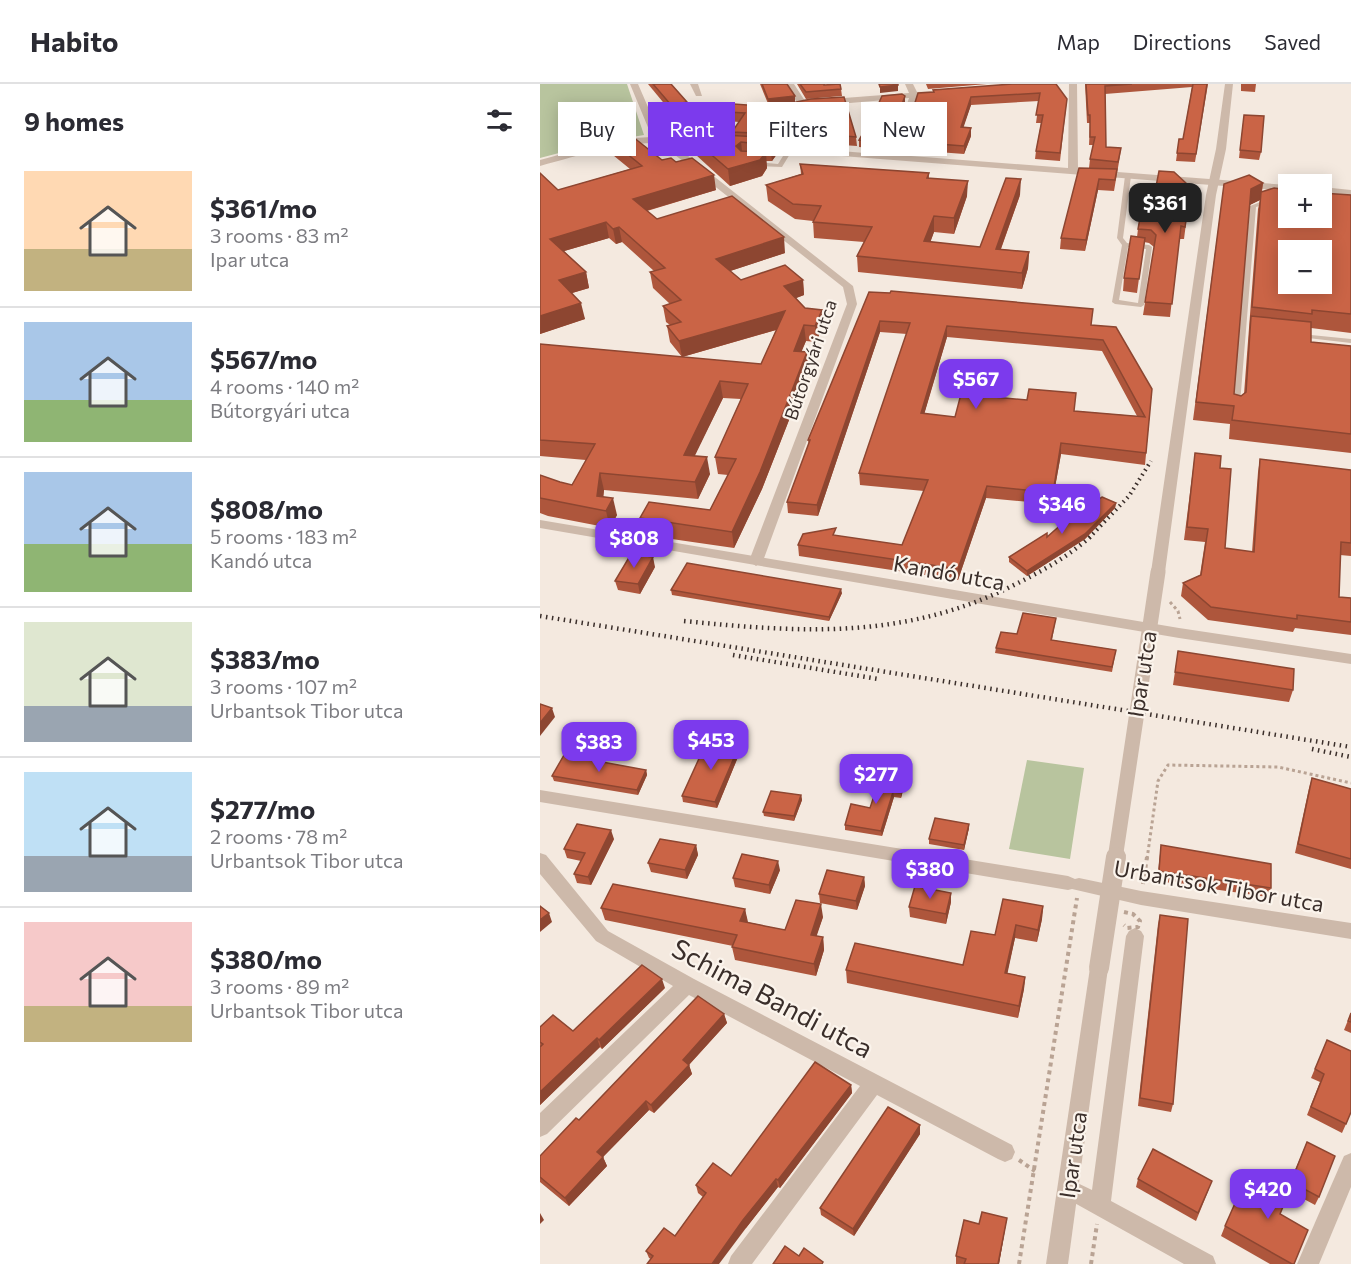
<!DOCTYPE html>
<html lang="en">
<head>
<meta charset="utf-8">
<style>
  body { margin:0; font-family:Commissioner,sans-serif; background:#f7f7f7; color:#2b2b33; height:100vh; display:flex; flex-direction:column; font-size:22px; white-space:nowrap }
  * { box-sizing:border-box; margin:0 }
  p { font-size:20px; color:#7c7c81 }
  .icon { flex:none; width:33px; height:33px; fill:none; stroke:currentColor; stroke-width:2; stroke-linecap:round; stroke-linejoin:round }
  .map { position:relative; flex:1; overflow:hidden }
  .panel { display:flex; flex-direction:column; background:#fff; width:540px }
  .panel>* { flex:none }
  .guide { position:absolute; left:18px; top:18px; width:570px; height:54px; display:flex; gap:12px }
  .tools { position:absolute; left:738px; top:90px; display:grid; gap:12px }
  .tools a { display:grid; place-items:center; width:54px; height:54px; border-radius:0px; background:#fff; box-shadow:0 3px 15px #0003; font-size:30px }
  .price { position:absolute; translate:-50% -51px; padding:0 14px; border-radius:12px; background:#7c3aed; color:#fff; font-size:20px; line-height:39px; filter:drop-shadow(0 2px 3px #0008) }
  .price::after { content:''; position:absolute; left:50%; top:36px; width:18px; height:14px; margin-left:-9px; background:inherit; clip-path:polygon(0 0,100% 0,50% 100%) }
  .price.current { background:#222; color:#fff }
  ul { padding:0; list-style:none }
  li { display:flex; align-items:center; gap:18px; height:150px; padding:0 24px }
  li+li { border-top:2px solid #e1e1e2 }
  li span { display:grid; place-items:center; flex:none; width:168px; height:120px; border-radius:0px; color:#555 }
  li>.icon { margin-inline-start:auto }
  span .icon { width:72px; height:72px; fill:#fffc; stroke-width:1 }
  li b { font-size:26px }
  h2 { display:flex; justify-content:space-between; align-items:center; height:72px; padding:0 24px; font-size:26px }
  .pill { padding:0 21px; border-radius:0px; background:#fff; box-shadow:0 3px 15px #0003; font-size:21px; line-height:54px }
  .pill.current { background:#7c3aed; color:#fff }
  header { display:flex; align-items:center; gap:36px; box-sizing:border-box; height:84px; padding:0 30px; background:#fff; border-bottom:2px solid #e1e1e2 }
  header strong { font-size:28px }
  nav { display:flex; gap:33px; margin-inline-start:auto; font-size:21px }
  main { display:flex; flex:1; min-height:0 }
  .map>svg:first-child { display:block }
  .green { fill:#b8c49e }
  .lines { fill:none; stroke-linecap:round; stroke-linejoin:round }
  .path-far2 { stroke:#b9a394; stroke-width:2; stroke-dasharray:2 2; stroke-linecap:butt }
  .path-far1 { stroke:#b9a394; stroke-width:3; stroke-dasharray:3 3; stroke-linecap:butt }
  .path { stroke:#b9a394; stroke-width:4; stroke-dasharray:4 4; stroke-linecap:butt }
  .service { fill:#cdb9aa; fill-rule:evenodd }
  .minor { fill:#cdb9aa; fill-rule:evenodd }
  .tertiary { fill:#cdb9aa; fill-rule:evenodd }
  .rail-far1 { stroke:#3a2e2a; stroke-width:4; stroke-dasharray:1.5 4; stroke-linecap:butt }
  .rail { stroke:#3a2e2a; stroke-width:4.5; stroke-dasharray:1.5 4.5; stroke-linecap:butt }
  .path-bridge { stroke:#b9a394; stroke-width:4; stroke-dasharray:4 4; stroke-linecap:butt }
  .tertiary-bridge-far1 { stroke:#cdb9aa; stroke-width:15 }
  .tertiary-bridge { stroke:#cdb9aa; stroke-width:20 }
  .wall { fill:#ae563c; fill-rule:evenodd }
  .shaded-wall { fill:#8d4631 }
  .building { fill:#ca6446; stroke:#8d4631; stroke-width:1.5; fill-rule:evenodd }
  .labels { text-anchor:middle; stroke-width:4.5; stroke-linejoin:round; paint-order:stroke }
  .far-street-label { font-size:18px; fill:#3a2e2a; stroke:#fbf4ec }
  .street-label { font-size:22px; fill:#3a2e2a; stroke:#fbf4ec }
  .near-street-label { font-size:27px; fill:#3a2e2a; stroke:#fbf4ec }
</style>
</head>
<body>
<header>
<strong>Habito</strong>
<nav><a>Map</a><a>Directions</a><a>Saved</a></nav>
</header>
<main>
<section class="panel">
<h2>9 homes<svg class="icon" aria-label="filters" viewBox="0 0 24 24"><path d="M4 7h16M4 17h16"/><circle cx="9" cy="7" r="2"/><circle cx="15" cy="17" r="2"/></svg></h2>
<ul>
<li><span style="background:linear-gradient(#ffd9b3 65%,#c2b280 0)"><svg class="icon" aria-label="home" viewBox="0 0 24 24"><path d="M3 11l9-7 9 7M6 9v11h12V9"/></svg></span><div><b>$361/mo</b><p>3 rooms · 83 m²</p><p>Ipar utca</p></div></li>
<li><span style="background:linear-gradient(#a9c7e8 65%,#8fb573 0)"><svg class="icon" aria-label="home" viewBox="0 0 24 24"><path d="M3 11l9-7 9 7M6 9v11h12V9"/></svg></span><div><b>$567/mo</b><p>4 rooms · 140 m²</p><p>Bútorgyári utca</p></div></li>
<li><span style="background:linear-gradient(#a9c7e8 60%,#8fb573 0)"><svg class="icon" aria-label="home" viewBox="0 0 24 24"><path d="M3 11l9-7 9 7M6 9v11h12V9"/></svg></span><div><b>$808/mo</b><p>5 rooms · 183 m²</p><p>Kandó utca</p></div></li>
<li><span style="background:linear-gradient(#dfe7d0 70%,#9aa5b1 0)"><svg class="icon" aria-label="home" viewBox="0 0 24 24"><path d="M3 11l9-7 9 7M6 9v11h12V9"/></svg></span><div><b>$383/mo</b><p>3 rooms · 107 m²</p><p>Urbantsok Tibor utca</p></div></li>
<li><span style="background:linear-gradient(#bfe0f5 70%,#9aa5b1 0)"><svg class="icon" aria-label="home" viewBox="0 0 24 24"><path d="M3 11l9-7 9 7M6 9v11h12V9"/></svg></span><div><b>$277/mo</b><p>2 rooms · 78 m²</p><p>Urbantsok Tibor utca</p></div></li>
<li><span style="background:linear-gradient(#f6c9c9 70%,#c2b280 0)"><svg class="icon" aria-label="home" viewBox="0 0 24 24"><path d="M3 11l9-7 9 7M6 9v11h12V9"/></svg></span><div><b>$380/mo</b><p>3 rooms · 89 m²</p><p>Urbantsok Tibor utca</p></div></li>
</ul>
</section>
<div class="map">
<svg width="811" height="1180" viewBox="0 0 811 1180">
  <rect width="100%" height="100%" fill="#f4e9df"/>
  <g class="green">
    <polygon points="0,0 87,0 104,51 57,59 0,74"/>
    <polygon points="487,676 544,684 530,775 469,765"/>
  </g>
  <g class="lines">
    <polyline class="path-far2" points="755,98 775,100"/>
    <g class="path-far1">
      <polyline points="630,518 638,527 640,535"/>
      <polyline points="607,775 618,697 628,681 738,683 811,699"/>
    </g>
    <g class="path">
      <polyline points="603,800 607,773"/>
      <polyline points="479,1076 495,1087"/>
      <polyline points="479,1180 537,814"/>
      <polyline points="551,1180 557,1140"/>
    </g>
    <g class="service">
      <polygon points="248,64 253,65 242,83 215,82 212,80 215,78 238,80"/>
      <path d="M588 90 591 92 583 154 587 159 609 161 612 163 604 221 601 223 575 220 572 218 582 161 577 154 585 92ZM588 163 606 165 598 219 579 216Z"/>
      <polygon points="728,115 748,115 748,119 729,119 716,123 700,320 696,322 692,320 710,122"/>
      <polygon points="761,250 811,255 811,259 759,253 758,252"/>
    </g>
    <g class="minor">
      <path d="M90 0H98L121 53 177 57V61L174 62 140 59 138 64 313 202 317 220 223 477 216 482 209 477 307 220 303 203 130 67 131 59C85 57 44 70 0 82V76C37 66 74 54 112 53Z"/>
      <polygon points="150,0 158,0 162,12 156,12"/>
      <polygon points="246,0 254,0 265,17 369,9 365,0 373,0 377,8 400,7 400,11 378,13 358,71 528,84 529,0 537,0 538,85 748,101 748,107 213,65 211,63 216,60 349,71 369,14 262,23 259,22"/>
      <polygon points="169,19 199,21 203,24 199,27 166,24 165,22"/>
      <polygon points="782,103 811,106 811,112 782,109"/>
      <polygon points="0,706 528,792 535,795 539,794 601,807 811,839 811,855 601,821 532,805 528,806 0,718"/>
      <polygon points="0,769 6,771 68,847 154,895 472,1061 475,1068 472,1075 465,1078 458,1075 337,1011 212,1180 188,1180 191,1172 320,1002 149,911 7,1050 0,1053 0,1029 133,902 56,857 0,790"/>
      <polygon points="595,844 601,847 604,852 571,1117 673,1172 676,1180 644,1180 522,1112 519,1105 522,1098 529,1095 552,1106 586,852 589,847"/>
      <polygon points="811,1069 811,1103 779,1180 757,1180 804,1072"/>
    </g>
    <g class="tertiary">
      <polygon points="685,0 693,0 686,65 676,111 625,488 618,493 611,488 666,111 676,65"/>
      <polygon points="0,436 639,544 811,570 811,580 639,554 0,444"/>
      <polygon points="559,876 565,878 568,884 528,1180 506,1180 550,884 553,878"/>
    </g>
    <polyline class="rail-far1" points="549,454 589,412 611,377"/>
    <g class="rail">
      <polyline points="0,532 811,663"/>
      <path d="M144 537C264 549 367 556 478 499 504 486 529 472 551 452"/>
      <polyline points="193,571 338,595"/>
      <polyline points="772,665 811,673"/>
    </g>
    <polyline class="path-bridge" points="584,828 593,830 600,837 598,843 587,844 584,841"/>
    <polyline class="tertiary-bridge-far1" points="575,775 618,488"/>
    <polyline class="tertiary-bridge" points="559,884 576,773"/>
  </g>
  <g class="wall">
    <polygon points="108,0 131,0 148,26 132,29"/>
    <polygon points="220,0 247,0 255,12 255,18 316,53 317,62 273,59 271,61 236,59 237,70 232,77 226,77 227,84 222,92 190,102 156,71 153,55 193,51 192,48 199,38 187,37 182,28 181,19 232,23 248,20 229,22"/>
    <polygon points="257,0 284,0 284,1 301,5 302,12 266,15"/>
    <polygon points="386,0 447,0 388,5"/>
    <polygon points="472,0 527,15 520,77 495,75 496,67 501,39 496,39 499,17 431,21 423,43 431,52 424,70 372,66 372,58 374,53 367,52 367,44 393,8 393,6"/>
    <polygon points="545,0 668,0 655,78 636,77 639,55 643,55 652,3 565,10 566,63 581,64 580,72 574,107 558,106 545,167 520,165 521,154 549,84 550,75 553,61 549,61 550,39 547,39"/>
    <polygon points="701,0 716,0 715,8 701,7"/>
    <polygon points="365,12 365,19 353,52 348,51 341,65 319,63 319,56"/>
    <polygon points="703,39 721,68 719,76 699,74"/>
    <path d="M65 52 122 76 176 106 107 127 117 135 245 169 190 187 201 196H263L264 211 256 214 265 224 282 226 283 242 276 258 266 257 261 268 269 285 222 405 194 464 104 451 100 434 170 426 188 391 178 390 175 373 201 315 183 314 154 372 170 390 158 415 64 406 63 413 77 431 70 444 8 432 0 429V391L20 398 32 401 46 376 0 372V260L142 273 130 258 127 242 130 241 126 238 123 222 130 220 113 204 110 188 114 187 82 158 76 160 69 154 24 167 46 188 49 204 32 209 45 235 0 250 18 106 90 85 68 67ZM236 246 221 280 142 273Z"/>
    <polygon points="260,80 389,89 389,94 427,112 414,150 394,148 390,158 440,163 480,111 461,165 489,168 488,184 482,205 318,188 317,172 324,158 274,154 273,137 255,135 228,117 226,101 261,90"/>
    <path d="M723 99 722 108 811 111V249L771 244V258L811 262V369L689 355 690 340 653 336 684 100ZM720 116 718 125 704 310 701 312 694 310 709 121Z"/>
    <polygon points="648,101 645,116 649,116 644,155 639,155 630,233 603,231 614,163 609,159 604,158 597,209 583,207 584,194 597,153 598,145 614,113"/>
    <path d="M329 208 552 241 612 305 605 381 521 370 512 420 446 414 418 496 259 472 258 461 297 452 362 461 384 407 320 401 319 389 367 250 340 248 278 432 248 429 247 418 269 361 268 356ZM407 253 562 267 597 332 534 327 415 333 384 330Z"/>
    <polygon points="655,369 680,384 685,464 712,468 718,388 720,375 811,386 811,472 800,471 799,513 811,514 811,551 755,544 753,548 668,536 641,512 643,499 660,491 665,458 644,456"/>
    <polygon points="576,419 575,424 545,455 487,492 469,478 469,473"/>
    <polygon points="115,483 100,510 78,506 75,497"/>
    <polygon points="131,506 302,509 289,537 132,511"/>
    <polygon points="516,534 512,556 576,566 572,588 455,569 456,564 477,550"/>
    <polygon points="638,567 753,606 749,618 633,601"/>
    <polygon points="199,662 200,668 177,724 143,718 142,712"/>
    <polygon points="106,686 107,691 98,711 14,697 12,692"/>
    <polygon points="772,694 811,705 811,785 755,769 769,704"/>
    <polygon points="365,695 365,699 361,714 354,713 342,752 305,746 305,741 330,724"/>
    <polygon points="261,711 262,716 254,737 224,732 223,728"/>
    <polygon points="429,744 424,766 389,760 389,755"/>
    <polygon points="74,755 51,801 37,799 34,790 41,777 27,774 24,765"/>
    <polygon points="156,761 158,771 147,795 111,788 108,779"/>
    <polygon points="621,761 731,804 728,813 617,797"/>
    <polygon points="240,786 230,810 195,803 193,794"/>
    <polygon points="324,793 325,802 317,826 280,819 279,810"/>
    <polygon points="411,809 411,818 406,840 370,833 369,823"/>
    <polygon points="503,822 502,835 497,858 475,854 467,889 485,893 484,905 478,934 307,899 306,886 423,881 455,851"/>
    <polygon points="61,824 205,825 207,838 245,846 283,833 276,852 283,853 284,866 276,892 195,876 192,863 193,862 65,836"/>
    <polygon points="620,831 633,1020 631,1028 598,1022 618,840"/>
    <polygon points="125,904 62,965 60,963 0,1021 0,943 33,947"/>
    <polygon points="811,929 811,949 804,946"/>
    <polygon points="184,930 187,939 149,981 152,990 114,1029 109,1026 63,1073 67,1082 29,1122 0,1098 0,1072 39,1036"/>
    <polygon points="787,956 806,1040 802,1049 767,1031 780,998 771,994"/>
    <polygon points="311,1001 312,1009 240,1104 238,1103 206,1144 111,1175 109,1174 106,1167 135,1152 163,1113 158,1109 156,1101 191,1092"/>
    <polygon points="380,1041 380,1050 314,1152 281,1131 280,1124"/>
    <polygon points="767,1058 779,1113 775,1121 749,1107 740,1130 754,1180 730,1180 681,1152 685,1142 714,1116 749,1100"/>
    <polygon points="598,1095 669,1105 656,1137 596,1103"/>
    <polygon points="467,1134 459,1180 416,1180 416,1172 439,1140"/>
  </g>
  <g class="shaded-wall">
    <polygon points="358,1 358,7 340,9 340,3"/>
    <polygon points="255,12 255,19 229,22 228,15"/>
    <polygon points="365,12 365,19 353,52 353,45"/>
    <polygon points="431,13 431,21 421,51 421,43"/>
    <polygon points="147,18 148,26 132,29 131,21"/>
    <polygon points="348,44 348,51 341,65 341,58"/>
    <polygon points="431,44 431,52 424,70 424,62"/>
    <polygon points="272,49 273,59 271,61 271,52"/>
    <polygon points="235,54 237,70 232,77 230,61"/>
    <polygon points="201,58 203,75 196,62"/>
    <polygon points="226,68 227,84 222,92 190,102 188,85"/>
    <polygon points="174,91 176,106 95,130 93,115"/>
    <polygon points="481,95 480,111 455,181 456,165"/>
    <polygon points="559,95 558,106 545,167 546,156"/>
    <polygon points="428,97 427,112 414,150 414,134"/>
    <polygon points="723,99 720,116 708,122 711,105"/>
    <polygon points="648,101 646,113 641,128 642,116"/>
    <polygon points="394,132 394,148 385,173 384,157"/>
    <polygon points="66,138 69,154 14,170 10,155"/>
    <polygon points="79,143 82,158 76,160 73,145"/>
    <polygon points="244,153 245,169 178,191 176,175"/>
    <polygon points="489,168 488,184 482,205 482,189"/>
    <polygon points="46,188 49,204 22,212 19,196"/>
    <polygon points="263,196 264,211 246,218 244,202"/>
    <polygon points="41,219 45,235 0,250 0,232"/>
    <polygon points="282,226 283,242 276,258 275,242"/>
    <polygon points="245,227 246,243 142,273 139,257"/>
    <polygon points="340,237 340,248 278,432 277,421"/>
    <polygon points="264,241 266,257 255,283 254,267"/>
    <polygon points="407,242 407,253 381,341 381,329"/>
    <polygon points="267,268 269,285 222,405 194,464 192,448"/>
    <polygon points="180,297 183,314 147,388 144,371"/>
    <polygon points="521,359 521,370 512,420 513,409"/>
    <polygon points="167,373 170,390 158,415 155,398"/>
    <polygon points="60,389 64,406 62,427 57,412"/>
    <polygon points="447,402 446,414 418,496 418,485"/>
    <polygon points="73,414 77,431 70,444 66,427"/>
    <polygon points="576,419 575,424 545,455 487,492 487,487"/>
    <polygon points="113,473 115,483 100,510 98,500"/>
    <polygon points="301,505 302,509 289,537 289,533"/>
    <polygon points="12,624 15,633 0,652 0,639"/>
    <polygon points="199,662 200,668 177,724 175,718"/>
    <polygon points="106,686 107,691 98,711 97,706"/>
    <polygon points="365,695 365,699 361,714 361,709"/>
    <polygon points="353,708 354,713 342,752 341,747"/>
    <polygon points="261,711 262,716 254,737 254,732"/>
    <polygon points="429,740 429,744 424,766 424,761"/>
    <polygon points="71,746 74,755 51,801 48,793"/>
    <polygon points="156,761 158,771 147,795 145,786"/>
    <polygon points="238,777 240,786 230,810 229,801"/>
    <polygon points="324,793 325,802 317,826 316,817"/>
    <polygon points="411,809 411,818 406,840 406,830"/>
    <polygon points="281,820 283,833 273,863 271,851"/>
    <polygon points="503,822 502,835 497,858 498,846"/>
    <polygon points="205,825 208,838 203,849 200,837"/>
    <polygon points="9,829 12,838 0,848 0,836"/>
    <polygon points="476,841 475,854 465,901 465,889"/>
    <polygon points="283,853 284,866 276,892 274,880"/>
    <polygon points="485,893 484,905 478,934 479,922"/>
    <polygon points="122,895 125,904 62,965 59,956"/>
    <polygon points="184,930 187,939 145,985 143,976"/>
    <polygon points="57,954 60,963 0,1021 0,1008"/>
    <polygon points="149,981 152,990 114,1029 111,1021"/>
    <polygon points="311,1001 312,1009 240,1104 238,1096"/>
    <polygon points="106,1017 109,1026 63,1073 67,1082 29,1122 25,1114 57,1068"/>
    <polygon points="380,1041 380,1050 314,1152 313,1145"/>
    <polygon points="236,1095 238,1103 206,1144 179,1180 172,1180 203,1136"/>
    <polygon points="0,1129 4,1136 0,1140"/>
    <polygon points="467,1134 459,1180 458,1180"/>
  </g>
  <g class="building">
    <polygon points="113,0 131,0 147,18 131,21"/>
    <polygon points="222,0 247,0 255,12 228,15"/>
    <polygon points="260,0 284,0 284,1 300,0 301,5 266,8"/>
    <polygon points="339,0 358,0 358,1 340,3"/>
    <polygon points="472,0 516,0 527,15 520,69 496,67 503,31 496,31 500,9 431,13 421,43 431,44 424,62 372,58 377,45 367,44 378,9 394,8 393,6"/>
    <polygon points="546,0 592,0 565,2 566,63 581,64 578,78 550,75 555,53 550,53 550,31 548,31"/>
    <polygon points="653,0 667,0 656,70 637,69 639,55 643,55"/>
    <polygon points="362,10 365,12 353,45 348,44 341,58 319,56 333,32 342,12"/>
    <polygon points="304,13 316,53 272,49 271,52 192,48 205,29 186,28 181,19 232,23 271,15"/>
    <polygon points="704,31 724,32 721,68 700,66"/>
    <polygon points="88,49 122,76 131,74 136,78 152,74 174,91 93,115 117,135 192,112 244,153 176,175 201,196 245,181 263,196 244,202 265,224 282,226 275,242 264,241 254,267 267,268 220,388 192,448 100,434 109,418 170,426 196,375 175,373 208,300 180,297 144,371 167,373 155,398 60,389 57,412 73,414 66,427 0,414 0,391 20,398 32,401 55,360 0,356 0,260 221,280 245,227 139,257 127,242 141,238 123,222 141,216 110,188 125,184 79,143 73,145 66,138 10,155 46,188 19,196 41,219 0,232 0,89 18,106 102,82 65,52"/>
    <polygon points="166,50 235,54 230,61 201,58 196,62 201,67 226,68 220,76 188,85 153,55"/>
    <polygon points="260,80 389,89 387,94 428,97 414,134 394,132 384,157 440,163 466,94 481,95 456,165 489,168 482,189 317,172 332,143 273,138 281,122 253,120 226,101 263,90"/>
    <polygon points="539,84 577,85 575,96 559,95 546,156 521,154"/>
    <polygon points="619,87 634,88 648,101 642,116 649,116 645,143 641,142 632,220 605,218 616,151 611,146 598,145 604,112 614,113"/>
    <polygon points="709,91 723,99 711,105 694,310 701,312 706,308 711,232 771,238 771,258 811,262 811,350 692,336 694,322 656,318 684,100"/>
    <path d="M734 104 748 106V134H782V109L811 111V230L772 226V230L712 223 721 108ZM748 166H782V200H748Z"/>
    <polygon points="591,152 605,154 599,195 584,194"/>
    <path d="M351 207 553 225 551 241 576 243 612 305 606 369 521 359 513 409 447 402 418 485 258 461 263 450 296 444 293 451 362 461 388 396 319 389 370 239 340 237 277 421 247 418 270 356H268L329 208 350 209ZM407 242 563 256 605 333 534 327 536 309 489 305 487 316 421 310 415 333 381 329Z"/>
    <polygon points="655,369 681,372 680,384 691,385 685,464 714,468 720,375 811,386 811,459 801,458 799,513 811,514 811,538 757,531 757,535 671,523 643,499 661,491 668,445 647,443"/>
    <polygon points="562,413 576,419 545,450 487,487 469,473 507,449 507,453 524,438"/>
    <polygon points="91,470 113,473 98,500 75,497"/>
    <polygon points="147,479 301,505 289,533 131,506"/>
    <polygon points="483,529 516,534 511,556 576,566 572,583 456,564 461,548 477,550"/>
    <polygon points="638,567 754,585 753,606 635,588"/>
    <polygon points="0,620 12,624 0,639"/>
    <polygon points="167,657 199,662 175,718 142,712"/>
    <polygon points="24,671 106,686 97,706 12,692"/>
    <polygon points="341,691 365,695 361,709 353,708 341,747 305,741 311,720 330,724"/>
    <polygon points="772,694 811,705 811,775 758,760"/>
    <polygon points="231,707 261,711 254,732 223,728"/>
    <polygon points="395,734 429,740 424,761 389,755"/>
    <polygon points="37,740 71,746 48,793 34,790 45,769 24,765"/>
    <polygon points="120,755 156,761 145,786 108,779"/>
    <polygon points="621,761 731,780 731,804 619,787"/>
    <polygon points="202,770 238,777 229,801 193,794"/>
    <polygon points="287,786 324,793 316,817 279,810"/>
    <polygon points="73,800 205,825 200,837 245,846 256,816 281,820 271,851 283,853 274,880 192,863 197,851 61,824"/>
    <polygon points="375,802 411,809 406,830 369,823"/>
    <polygon points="463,815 503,822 498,846 476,841 465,889 485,893 479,922 306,886 315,859 423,881 431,847 455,851"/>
    <polygon points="0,822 9,829 0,836"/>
    <polygon points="620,831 648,835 633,1020 600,1014"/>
    <polygon points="102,881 122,895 59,956 57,954 0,1008 0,963 3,960 0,958 0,943 13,931 33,947"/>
    <polygon points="158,912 184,930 143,976 149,981 111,1021 106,1017 57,1068 63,1073 25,1114 0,1093 0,1072 36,1034 39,1036"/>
    <polygon points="811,929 811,938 808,937"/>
    <polygon points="787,956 811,967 811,1028 806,1040 771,1023 784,990 775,985"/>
    <polygon points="275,978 311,1001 238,1096 236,1095 203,1136 172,1180 107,1180 113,1172 106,1167 124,1144 135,1152 166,1109 156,1101 173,1079 191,1092"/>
    <polygon points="348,1023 380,1041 313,1145 280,1124"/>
    <polygon points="767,1058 795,1072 779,1113 751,1098"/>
    <polygon points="613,1065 672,1097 658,1129 598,1095"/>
    <polygon points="725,1088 752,1101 740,1130 768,1146 754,1180 752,1180 685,1142 700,1108 714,1116"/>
    <polygon points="442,1128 467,1134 458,1180 424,1180 426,1175 416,1172 424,1136 439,1140"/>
    <polygon points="245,1162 259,1172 264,1164 283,1178 282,1180 233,1180"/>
  </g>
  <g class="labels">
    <g class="far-street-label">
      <text transform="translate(271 276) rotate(-71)" y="6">Bútorgyári utca</text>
    </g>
    <g class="street-label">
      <text transform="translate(409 489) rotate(10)" y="8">Kandó utca</text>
      <text transform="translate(602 590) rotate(-81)" y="8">Ipar utca</text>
      <text transform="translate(679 802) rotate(10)" y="8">Urbantsok Tibor utca</text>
      <text transform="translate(533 1071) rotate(-82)" y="8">Ipar utca</text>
    </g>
    <g class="near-street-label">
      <text transform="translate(232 915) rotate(28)" y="9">Schima Bandi utca</text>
    </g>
  </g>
</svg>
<div class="tools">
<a>+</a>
<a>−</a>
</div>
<b class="price current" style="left:625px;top:150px">$361</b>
<b class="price" style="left:436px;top:326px">$567</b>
<b class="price" style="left:522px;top:451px">$346</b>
<b class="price" style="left:94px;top:485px">$808</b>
<b class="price" style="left:171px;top:687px">$453</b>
<b class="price" style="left:59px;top:689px">$383</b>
<b class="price" style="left:336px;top:721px">$277</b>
<b class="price" style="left:390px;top:816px">$380</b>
<b class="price" style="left:728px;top:1136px">$420</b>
<div class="guide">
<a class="pill">Buy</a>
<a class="pill current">Rent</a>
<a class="pill">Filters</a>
<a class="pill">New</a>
</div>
</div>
</main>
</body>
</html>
